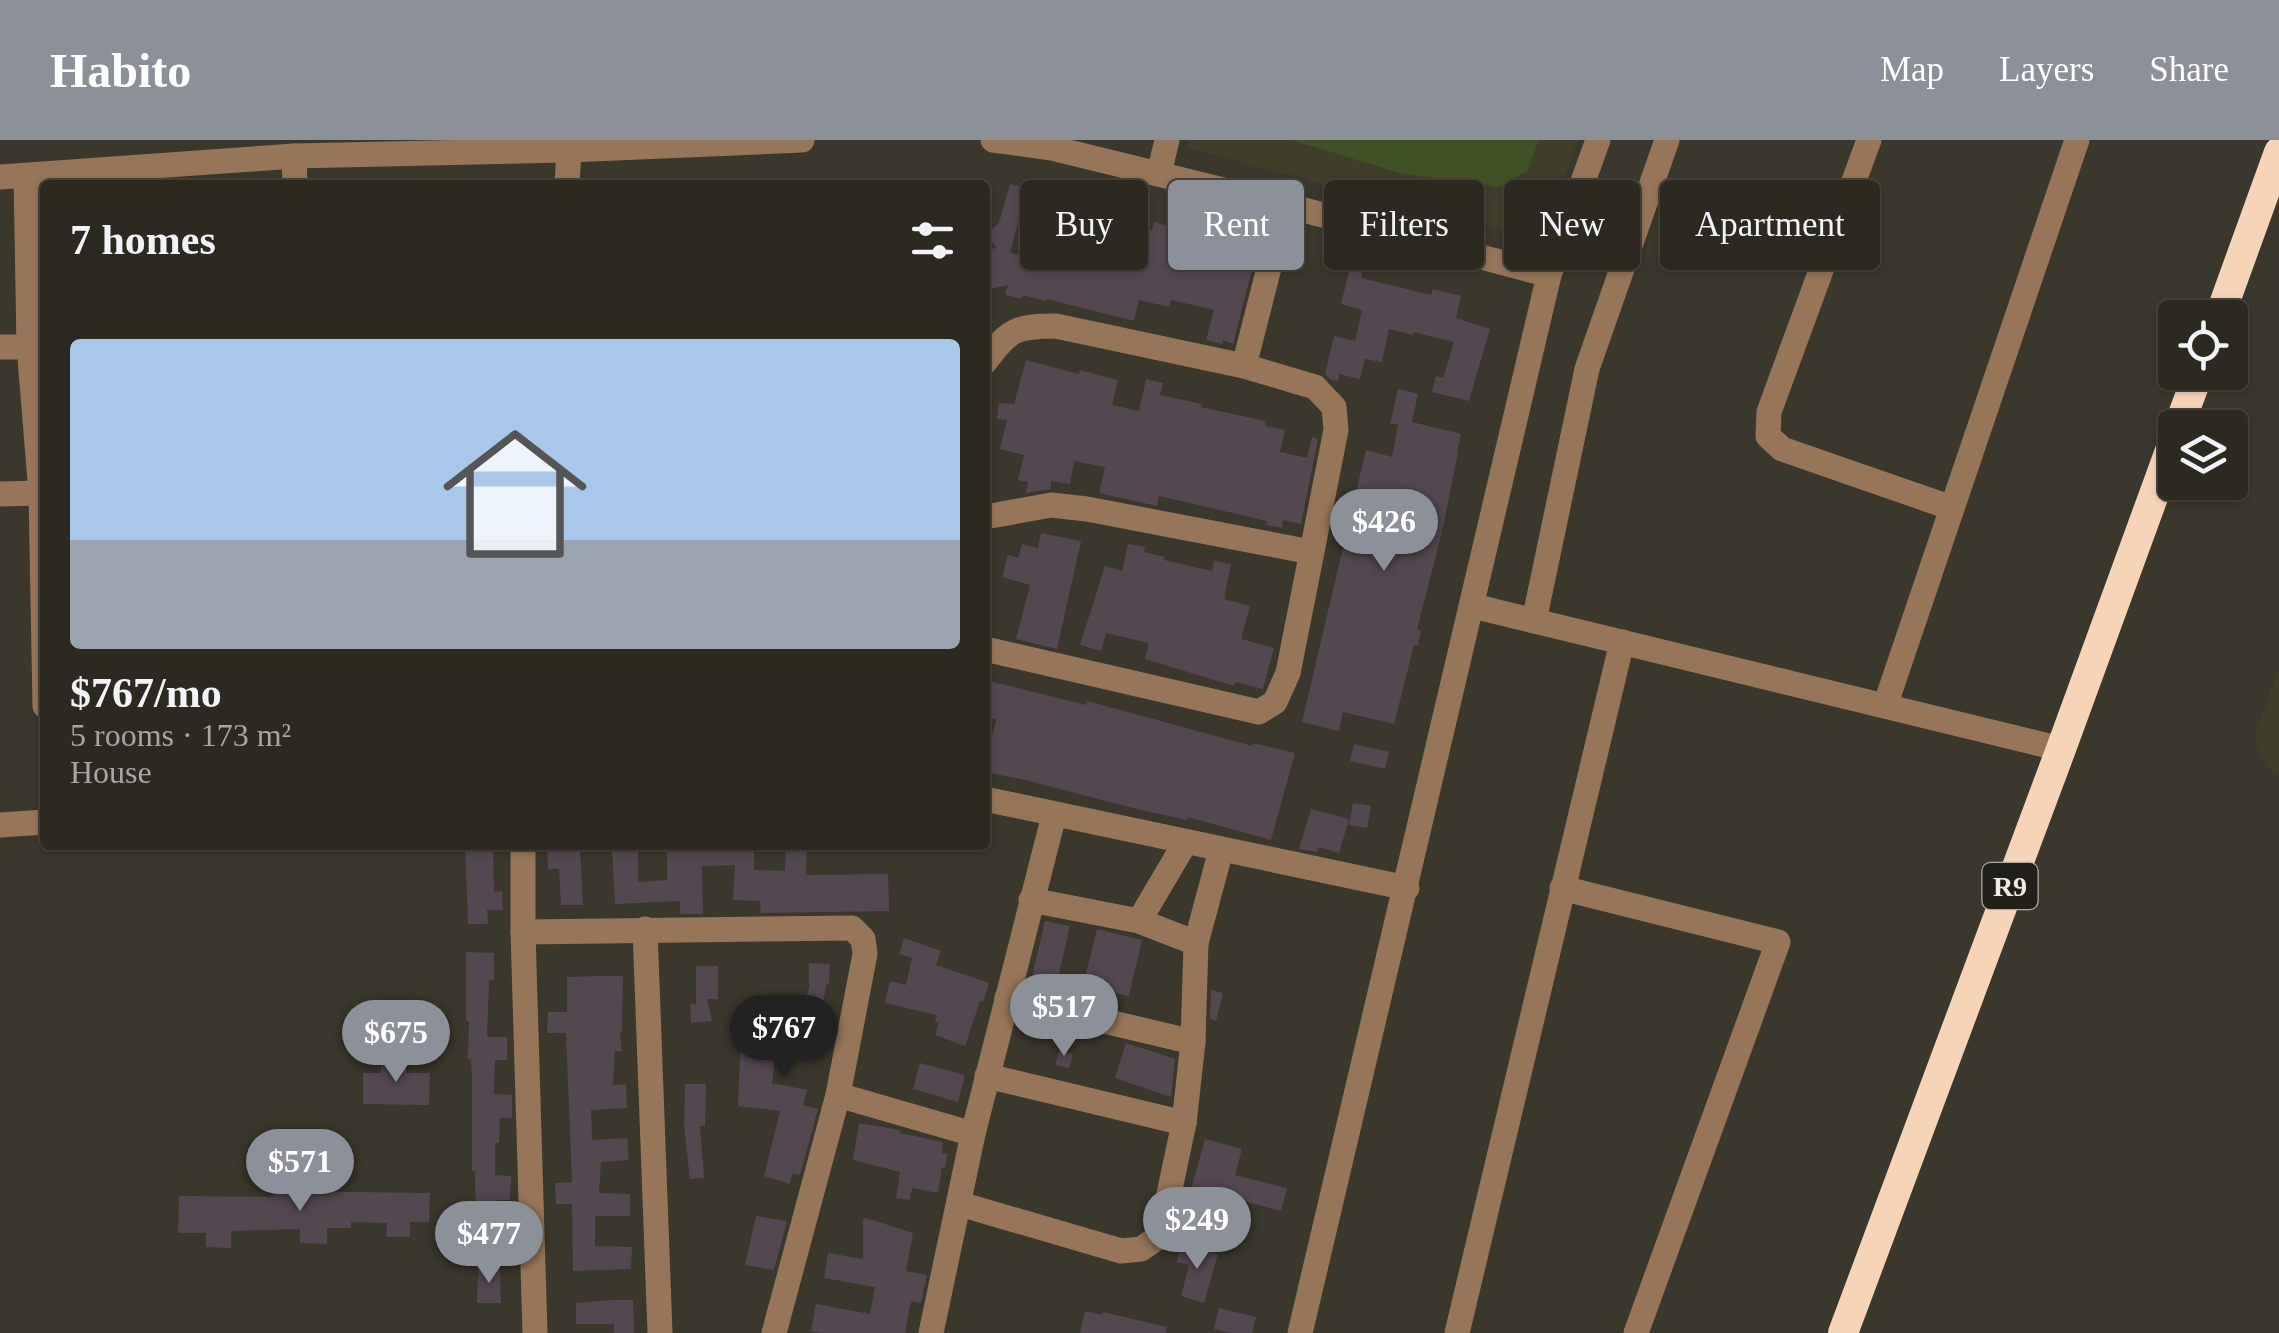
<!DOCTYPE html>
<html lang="en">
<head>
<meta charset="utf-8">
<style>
  body { margin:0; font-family:Georgia,serif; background:#34312a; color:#f1f3f6; height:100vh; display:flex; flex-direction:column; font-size:38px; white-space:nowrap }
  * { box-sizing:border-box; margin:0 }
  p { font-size:32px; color:#a6a6a5 }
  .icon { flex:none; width:55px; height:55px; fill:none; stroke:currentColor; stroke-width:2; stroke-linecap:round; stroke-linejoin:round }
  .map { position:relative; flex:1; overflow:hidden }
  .drawer { position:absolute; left:40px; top:40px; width:950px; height:670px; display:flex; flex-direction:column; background:#2c2921; border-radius:10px; box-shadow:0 2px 8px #0004,0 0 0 2px #48453f }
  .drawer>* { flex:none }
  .guide { position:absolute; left:1020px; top:40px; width:950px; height:90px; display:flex; gap:20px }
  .tools { position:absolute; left:2158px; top:160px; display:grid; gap:20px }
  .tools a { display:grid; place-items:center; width:90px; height:90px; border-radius:10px; background:#2c2921; box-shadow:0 2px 8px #0004,0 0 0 2px #48453f; font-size:50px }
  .price { position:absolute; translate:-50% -85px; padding:0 22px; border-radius:35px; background:#8c9099; color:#fff; font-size:32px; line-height:65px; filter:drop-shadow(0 2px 5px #0008) }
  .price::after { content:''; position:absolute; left:50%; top:60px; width:30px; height:22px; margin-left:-15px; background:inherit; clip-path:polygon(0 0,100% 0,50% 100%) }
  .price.on { background:#222; color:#fff }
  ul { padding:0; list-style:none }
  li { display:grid; align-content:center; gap:20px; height:530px; padding:0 30px }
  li+li { border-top:2px solid #48453f }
  li span { display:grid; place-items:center; height:310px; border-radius:10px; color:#555 }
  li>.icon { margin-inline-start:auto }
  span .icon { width:180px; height:180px; fill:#fffc; stroke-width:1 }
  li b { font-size:42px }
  h2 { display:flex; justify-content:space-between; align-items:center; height:120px; padding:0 30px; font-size:42px }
  .chip { padding:0 35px; border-radius:10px; background:#2c2921; box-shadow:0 2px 8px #0004,0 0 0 2px #48453f; font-size:35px; line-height:90px }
  .chip.on { background:#8c9099; color:#fff }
  header { display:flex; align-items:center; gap:60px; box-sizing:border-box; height:140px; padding:0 50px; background:#8c9099; color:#fff }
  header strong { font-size:48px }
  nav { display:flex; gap:55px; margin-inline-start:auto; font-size:35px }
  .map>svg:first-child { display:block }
  .built { fill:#413d2b }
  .green { fill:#405225 }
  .building { fill:#544850 }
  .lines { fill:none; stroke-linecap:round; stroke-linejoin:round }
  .minor { stroke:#977558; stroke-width:25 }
  .highway { stroke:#f6d4b8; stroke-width:30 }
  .labels { text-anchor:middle; stroke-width:9; stroke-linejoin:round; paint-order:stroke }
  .shield { fill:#201f19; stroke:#b0aea6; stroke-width:2.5 }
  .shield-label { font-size:28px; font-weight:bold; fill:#edebe3 }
</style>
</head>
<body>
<header>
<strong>Habito</strong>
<nav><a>Map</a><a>Layers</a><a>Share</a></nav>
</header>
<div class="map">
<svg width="2279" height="1193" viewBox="0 0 2279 1193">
  <rect width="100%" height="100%" fill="#3a372c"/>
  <g class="built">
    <polygon points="1189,0 1578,0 1542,101 1187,8"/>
    <polygon points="2279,528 2279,635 2269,630 2254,598"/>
  </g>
  <polygon class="green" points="1292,0 1538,0 1528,31 1498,47 1403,34"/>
  <g class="building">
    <polygon points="1010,44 1027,48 1010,113 1060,123 1075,66 1096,72 1097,68 1111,71 1110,78 1152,90 1154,82 1188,91 1187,94 1223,100 1222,104 1244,110 1242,115 1255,118 1233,204 1223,200 1222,204 1206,200 1214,170 1171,160 1169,167 1139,160 1134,181 1047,159 1046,161 1023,155 1022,159 1005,155 1008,145 985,150 985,110 997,108 986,94 999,83"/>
    <polygon points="1350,128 1363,131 1361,138 1431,155 1433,149 1461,156 1456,178 1490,189 1469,261 1432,252 1436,236 1443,238 1454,202 1414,192 1413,195 1389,189 1382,222 1365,219 1360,239 1339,234 1338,241 1330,239 1325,234 1334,196 1355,201 1362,170 1341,164"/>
    <polygon points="1026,220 1079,234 1080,230 1118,240 1112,265 1139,271 1146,239 1163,243 1160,255 1202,264 1201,267 1265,281 1266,286 1285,290 1280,312 1307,318 1312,297 1318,299 1301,384 1283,380 1282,388 1266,385 1267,381 1159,356 1157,366 1099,353 1105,327 1074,321 1070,344 1051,341 1051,349 1026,353 1028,342 1018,340 1024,315 1000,309 1007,280 997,279 999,263 1014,264"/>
    <polygon points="1398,249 1418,254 1412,282 1461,294 1457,312 1458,312 1442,392 1417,489 1421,490 1418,506 1414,505 1394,584 1343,572 1339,591 1302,582 1366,310 1392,317 1398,284 1390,284"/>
    <polygon points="1041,393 1081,401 1057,509 1016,499 1030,445 1002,437 1008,415 1018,418 1022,404 1038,408"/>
    <polygon points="1128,404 1145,407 1144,412 1165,417 1164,420 1212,431 1214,421 1231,424 1224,459 1250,466 1241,499 1274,508 1263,549 1235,542 1234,546 1145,519 1149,503 1106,493 1101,511 1080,505 1105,426 1122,431"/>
    <polygon points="985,540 1086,565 1087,561 1252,606 1253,603 1295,613 1271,700 1188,677 1187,680 1145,671 1021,639 985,632 985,622 996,581 996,579 985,577"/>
    <polygon points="1354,604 1389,612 1385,629 1350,621"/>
    <polygon points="1353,663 1371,666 1367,688 1349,685"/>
    <polygon points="1311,669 1349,679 1339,713 1318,707 1317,712 1299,709"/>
    <polygon points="465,705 493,705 494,752 502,751 503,770 487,770 488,784 468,784"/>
    <polygon points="547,705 566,705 567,708 580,707 583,765 561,765 559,729 548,729"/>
    <polygon points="667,705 754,705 754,730 785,731 786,705 807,705 806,735 888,734 889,771 761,773 760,761 733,760 735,725 702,726 703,774 680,774 680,761 615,764 612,708 638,707 638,742 667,740"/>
    <polygon points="1045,781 1070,786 1056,846 1031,841"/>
    <polygon points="1097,789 1142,800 1129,856 1083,846"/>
    <polygon points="904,798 941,811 936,825 989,843 983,862 980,861 965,906 935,895 939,883 935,882 937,875 885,863 890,841 906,845 912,818 899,814"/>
    <polygon points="466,812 494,813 494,840 489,840 487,897 507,897 507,920 495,920 494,954 512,955 512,978 500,978 499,1003 495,1003 495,1035 511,1036 510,1060 497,1060 496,1100 476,1100 475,1031 472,1031 472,937 471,919 468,919 469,881 466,881"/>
    <polygon points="809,823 830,824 829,844 826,844 820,889 809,920 776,909 772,943 807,950 803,965 818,969 800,1035 792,1034 790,1044 764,1036 780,971 738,966 740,917 744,888 795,894 809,848"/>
    <polygon points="696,826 718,826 718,859 707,859 712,881 691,883 690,864 696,864"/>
    <polygon points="602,836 623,836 622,892 620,892 622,911 615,911 613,945 626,944 627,968 591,970 592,1000 627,998 629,1020 601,1022 599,1053 630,1054 630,1076 595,1076 595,1106 632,1107 631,1129 573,1131 572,1064 556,1064 555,1043 572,1042 566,893 547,893 548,872 567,872 567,837"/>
    <polygon points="1211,850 1223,853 1216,881 1210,879"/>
    <polygon points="1126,903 1175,919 1171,957 1115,938"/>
    <polygon points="1059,911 1073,914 1069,928 1055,925"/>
    <polygon points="381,917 406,917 406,933 430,933 429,965 363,964 363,933 381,933"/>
    <polygon points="920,923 965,935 958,962 913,949"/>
    <polygon points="685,944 706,944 705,986 700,986 704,1038 690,1039 684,985"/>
    <polygon points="859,983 900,990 899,993 943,1002 942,1013 947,1014 945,1028 942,1027 938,1053 912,1048 910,1060 896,1058 900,1032 853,1020"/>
    <polygon points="1205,999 1242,1009 1235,1035 1287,1048 1281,1071 1228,1057 1221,1084 1184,1074"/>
    <polygon points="273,1051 430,1053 429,1082 410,1082 410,1097 386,1097 387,1083 351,1082 351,1088 327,1088 327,1104 300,1103 300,1089 231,1091 231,1108 206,1107 206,1093 178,1093 179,1056 273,1057"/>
    <polygon points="756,1076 787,1081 774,1130 745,1125"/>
    <polygon points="866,1078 913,1093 906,1131 927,1135 921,1163 911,1161 905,1193 821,1193 811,1191 816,1164 870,1174 875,1147 824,1138 828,1113 863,1119 863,1079"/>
    <polygon points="1181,1104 1218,1114 1204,1163 1181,1156 1189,1125 1177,1122"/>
    <polygon points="478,1129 500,1129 501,1163 477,1163"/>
    <polygon points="613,1160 633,1160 634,1193 614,1193 614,1184 576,1184 576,1163"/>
    <polygon points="1219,1168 1256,1177 1252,1193 1231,1193 1214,1189"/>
    <polygon points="1085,1171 1102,1175 1103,1172 1167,1187 1166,1193 1080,1193"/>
  </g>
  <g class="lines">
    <g class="minor">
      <polyline points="993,0 1052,8 1285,65 1549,135"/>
      <polyline points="1869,0 1769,272 1768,296 1782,309 1952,368"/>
      <polyline points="294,16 295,45"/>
      <polyline points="1159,34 1167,0"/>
      <polyline points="26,36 29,207 41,353 45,566"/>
      <polyline points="0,37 294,16 569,10 802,0"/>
      <polyline points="567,45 569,10"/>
      <polyline points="0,207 29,207"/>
      <path d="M985 222C1009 190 1015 186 1056 186L1244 226 1315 247 1334 267 1336 290 1288 533 1275 562 1259 572 985 509"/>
      <polyline points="1244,226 1285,65"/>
      <polyline points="0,354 41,353"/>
      <polyline points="985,377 1051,365 1087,369 1311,412"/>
      <polyline points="1473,466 2061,609"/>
      <polyline points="1534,481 1587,229 1667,0"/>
      <polyline points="1885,566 2077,0"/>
      <polyline points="985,659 1407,748"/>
      <polyline points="0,685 45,682"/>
      <polyline points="523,705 523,792 535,1193"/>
      <polyline points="1562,748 1778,802 1636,1193"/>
      <polyline points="1031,760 1139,781 1196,803"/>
      <polyline points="1139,781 1185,703"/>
      <polyline points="645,789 660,1193"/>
      <polyline points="523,792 852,788 863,799 865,814 838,955 973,994"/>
      <polyline points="1007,858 1193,902"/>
      <polyline points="987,936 1184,983"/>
      <polyline points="960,1064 1121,1111 1141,1109 1160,1096 1184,983 1193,902 1196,803 1221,710"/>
      <polyline points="774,1193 838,955"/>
      <polyline points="931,1193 973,994 1054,675"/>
      <polyline points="1300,1193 1549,135 1598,0"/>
      <polyline points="1457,1193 1622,502"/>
    </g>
    <g class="highway">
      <polyline points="2219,178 2279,12"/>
      <polyline points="2178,288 2199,232"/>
      <polyline points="1843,1193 2061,609 2175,297"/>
    </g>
  </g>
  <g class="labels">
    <rect class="shield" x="1982.5" y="723" width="55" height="46" rx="8"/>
    <g class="shield-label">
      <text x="2010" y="756">R9</text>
    </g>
  </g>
</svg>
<div class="tools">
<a><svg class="icon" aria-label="locate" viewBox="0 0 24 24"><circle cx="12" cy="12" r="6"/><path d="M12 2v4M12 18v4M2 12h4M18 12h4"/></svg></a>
<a><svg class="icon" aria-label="layers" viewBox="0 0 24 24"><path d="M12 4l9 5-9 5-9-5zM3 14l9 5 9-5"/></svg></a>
</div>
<b class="price" style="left:1384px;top:434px">$426</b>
<b class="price" style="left:1064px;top:919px">$517</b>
<b class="price on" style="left:784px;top:940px">$767</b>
<b class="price" style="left:396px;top:945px">$675</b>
<b class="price" style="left:300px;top:1074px">$571</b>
<b class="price" style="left:1197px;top:1132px">$249</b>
<b class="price" style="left:489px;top:1146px">$477</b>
<div class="guide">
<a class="chip">Buy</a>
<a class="chip on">Rent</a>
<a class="chip">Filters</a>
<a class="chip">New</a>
<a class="chip">Apartment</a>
</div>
<section class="drawer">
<h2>7 homes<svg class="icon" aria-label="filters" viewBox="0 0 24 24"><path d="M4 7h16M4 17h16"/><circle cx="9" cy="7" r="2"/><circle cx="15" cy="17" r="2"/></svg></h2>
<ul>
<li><span style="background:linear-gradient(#a9c7e8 65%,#9aa5b1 0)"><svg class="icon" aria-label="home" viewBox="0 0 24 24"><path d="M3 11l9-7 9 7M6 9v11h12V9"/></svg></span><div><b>$767/mo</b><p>5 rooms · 173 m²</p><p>House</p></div></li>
</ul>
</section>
</div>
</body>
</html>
